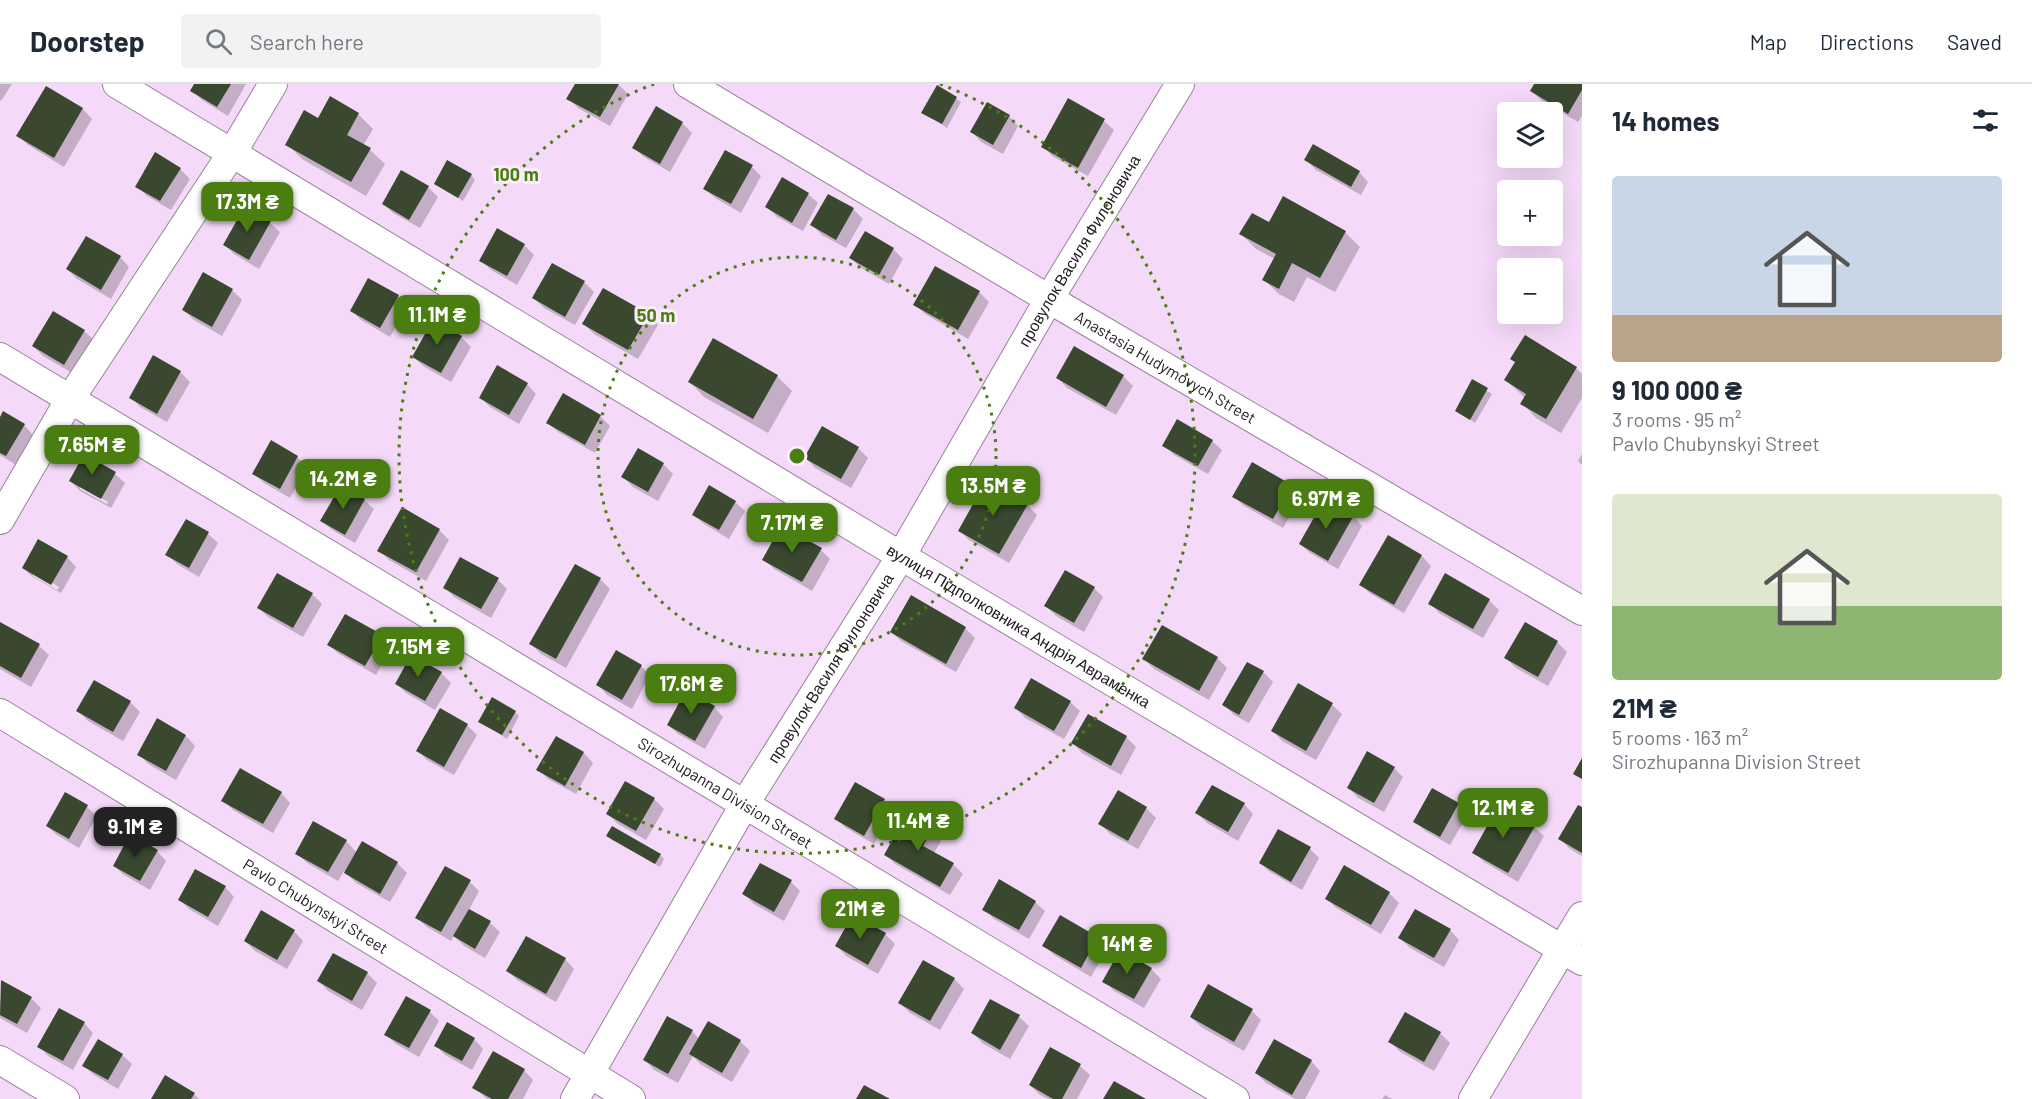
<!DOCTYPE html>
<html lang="en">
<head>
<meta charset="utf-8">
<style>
  body { margin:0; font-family:Barlow,sans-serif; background:#f2f2f3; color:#1f2937; height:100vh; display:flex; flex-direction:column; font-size:22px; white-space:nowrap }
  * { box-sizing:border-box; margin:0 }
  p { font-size:20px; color:#747a83 }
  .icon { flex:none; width:33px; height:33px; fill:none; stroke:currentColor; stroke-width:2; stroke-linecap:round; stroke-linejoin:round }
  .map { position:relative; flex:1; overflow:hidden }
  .panel { display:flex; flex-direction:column; background:#fff; width:450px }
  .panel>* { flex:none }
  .controls { position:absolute; left:1497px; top:18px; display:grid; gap:12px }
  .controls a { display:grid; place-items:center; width:66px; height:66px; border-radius:6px; background:#fff; box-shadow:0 6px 24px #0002; font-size:30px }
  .price { position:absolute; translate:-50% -51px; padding:0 14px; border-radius:12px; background:#4b7e10; color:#fff; font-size:20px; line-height:39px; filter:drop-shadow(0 2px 3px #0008) }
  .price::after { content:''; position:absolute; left:50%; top:36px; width:18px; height:14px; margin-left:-9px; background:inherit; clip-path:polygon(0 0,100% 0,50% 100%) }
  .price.active { background:#222; color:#fff }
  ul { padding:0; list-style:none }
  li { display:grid; align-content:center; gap:12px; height:318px; padding:0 30px }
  li span { display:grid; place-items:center; height:186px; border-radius:6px; color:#555 }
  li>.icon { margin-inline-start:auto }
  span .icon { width:108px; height:108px; fill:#fffc; stroke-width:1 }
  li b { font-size:26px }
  h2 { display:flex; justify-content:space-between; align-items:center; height:72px; padding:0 30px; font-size:26px }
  header { display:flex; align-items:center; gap:36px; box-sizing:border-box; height:84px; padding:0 30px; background:#fff; border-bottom:2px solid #e0e1e3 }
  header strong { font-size:28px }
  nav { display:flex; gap:33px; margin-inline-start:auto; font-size:21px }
  .search { width:420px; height:54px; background:#f2f2f3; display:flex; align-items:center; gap:15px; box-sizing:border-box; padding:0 21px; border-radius:6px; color:#747a83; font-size:22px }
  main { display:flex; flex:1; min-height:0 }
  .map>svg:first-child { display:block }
  .shadow { fill:#0003; fill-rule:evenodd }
  .building { fill:#39482f }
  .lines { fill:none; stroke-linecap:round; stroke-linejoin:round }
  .minor-casing { stroke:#99809c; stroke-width:30 }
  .minor { stroke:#fff; stroke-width:28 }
  .ring { fill:none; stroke:#4b7e10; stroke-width:3; stroke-dasharray:3 6 }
  .labels { text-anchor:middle; stroke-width:6; stroke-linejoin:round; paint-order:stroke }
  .street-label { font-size:16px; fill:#221923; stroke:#fbebfd }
  .centre { fill:#4b7e10; stroke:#fbebfd; stroke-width:3 }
  .ring-label { font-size:18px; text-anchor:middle; font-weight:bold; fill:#4b7e10; stroke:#fbebfd; stroke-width:6; stroke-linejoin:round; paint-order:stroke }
</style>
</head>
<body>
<header>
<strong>Doorstep</strong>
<div class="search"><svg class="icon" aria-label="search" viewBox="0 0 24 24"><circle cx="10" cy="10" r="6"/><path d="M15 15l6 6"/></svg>Search here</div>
<nav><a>Map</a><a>Directions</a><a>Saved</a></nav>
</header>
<main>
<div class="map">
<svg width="1582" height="1015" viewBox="0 0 1582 1015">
  <rect width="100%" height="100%" fill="#f4daf8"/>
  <g class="shadow">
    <polygon points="0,0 12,0 1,17 0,16"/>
    <polygon points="196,0 246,0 228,32 202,16 192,6"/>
    <polygon points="577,0 618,0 628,10 610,42 578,24 568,14"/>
    <polygon points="1536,0 1582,0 1582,32 1578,38 1542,17 1532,7"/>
    <polygon points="938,3 961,18 947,44 923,28"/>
    <polygon points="46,4 83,25 92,35 64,83 28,61 18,51"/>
    <polygon points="1069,16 1104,37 1114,46 1088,92 1052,72 1043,62"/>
    <polygon points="657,24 682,39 692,49 670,88 644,73 634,64"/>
    <polygon points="358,30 373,45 363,62 370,66 385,80 366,112 302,75 287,60 318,36"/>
    <polygon points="1009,32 1018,42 1003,70 981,58 972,48"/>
    <polygon points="1306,76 1359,88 1368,98 1361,111 1316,86"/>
    <polygon points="752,83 761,92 741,129 715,114 705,105"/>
    <polygon points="180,85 190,95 171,126 147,112 137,102"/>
    <polygon points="471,91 475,96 463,117 436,100"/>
    <polygon points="428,103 438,113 420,144 393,129 383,120"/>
    <polygon points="808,110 818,119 803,147 777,133 767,123"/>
    <polygon points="245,124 270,139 280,148 259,185 234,170 224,160"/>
    <polygon points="853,125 863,135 846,164 822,151 812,141"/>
    <polygon points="1270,140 1345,148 1360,163 1335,208 1307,193 1294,218 1279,210 1264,196 1275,175 1256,165 1241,150"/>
    <polygon points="498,147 524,161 534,171 517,201 491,186 481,176"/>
    <polygon points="893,165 903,175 889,200 861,184 851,174"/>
    <polygon points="120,173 129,183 111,215 77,195 67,185"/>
    <polygon points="936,184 979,208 989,218 968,255 925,230 915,220"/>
    <polygon points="204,190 232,206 242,216 222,252 194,236 184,226"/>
    <polygon points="584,198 594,208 575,241 544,224 534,214"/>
    <polygon points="398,212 407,222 390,253 361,236 351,226"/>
    <polygon points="648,231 658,241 638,275 594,250 584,240"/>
    <polygon points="84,247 94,256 74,290 43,272 33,262"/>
    <polygon points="461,253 471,263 451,298 423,282 414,273"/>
    <polygon points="1525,253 1576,284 1582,290 1582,314 1561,349 1536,334 1522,319 1525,314 1506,296 1516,279"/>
    <polygon points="153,273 180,288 190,298 167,338 140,323 131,313"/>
    <polygon points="777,292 792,307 768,349 704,313 690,298"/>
    <polygon points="1123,292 1133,302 1116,331 1067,304 1058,294"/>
    <polygon points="1473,297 1492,310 1475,339 1457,326"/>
    <polygon points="527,300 536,310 519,340 490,323 481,314"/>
    <polygon points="564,311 600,332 610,342 595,369 558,348 548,339"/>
    <polygon points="0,336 24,341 33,351 16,381 0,371"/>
    <polygon points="1212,357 1222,366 1208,390 1174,371 1164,361"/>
    <polygon points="272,358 297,373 307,383 290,414 264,399 254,390"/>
    <polygon points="858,364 868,374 851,404 815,384 806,374"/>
    <polygon points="1582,370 1582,381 1578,377"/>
    <path d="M85 372 115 390 125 399 111 424 80 407 71 397ZM80 402 108 418 107 420 80 405Z"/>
    <polygon points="663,380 673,390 658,417 633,403 623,393"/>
    <polygon points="1291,402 1301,412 1283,444 1244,422 1234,412"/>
    <polygon points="364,416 374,425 355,459 332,446 322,437"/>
    <polygon points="735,418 745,427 729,455 704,440 694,431"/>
    <polygon points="1027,421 1037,431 1009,479 969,456 960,447"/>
    <polygon points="1353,432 1362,442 1338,485 1310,469 1300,460"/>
    <polygon points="186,437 208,450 218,459 199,493 177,480 167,470"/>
    <polygon points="439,446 449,456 426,497 389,476 379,466"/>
    <polygon points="1388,453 1422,472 1431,482 1404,529 1371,510 1361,501"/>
    <polygon points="821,466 830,475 812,507 774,485 764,475"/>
    <path d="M67 473 76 483 61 509 33 493 23 484ZM33 488 59 503 57 506 33 492Z"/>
    <polygon points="575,482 600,495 610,505 566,584 541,570 531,560"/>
    <polygon points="498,496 507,505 491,534 454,513 445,503"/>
    <polygon points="1094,504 1103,513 1084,548 1056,532 1046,522"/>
    <polygon points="312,510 322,520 303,553 268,533 259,524"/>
    <polygon points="911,513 965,544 975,554 956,588 901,557 891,548"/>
    <polygon points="1489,516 1499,526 1483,554 1439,529 1430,519"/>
    <polygon points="345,532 382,553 392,562 376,591 339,570 329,561"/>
    <polygon points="0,539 39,562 49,571 31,603 0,585"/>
    <polygon points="1525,540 1557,558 1567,568 1548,602 1516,584 1506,574"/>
    <polygon points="1217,574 1227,584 1209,616 1154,585 1144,575"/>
    <polygon points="641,582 650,591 632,625 607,611 598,601"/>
    <polygon points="1263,588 1273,598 1249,639 1234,631 1224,621"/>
    <polygon points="441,589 451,599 435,626 406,609 396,599"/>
    <polygon points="95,598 130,618 140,628 123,657 88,637 78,627"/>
    <polygon points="1298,601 1332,621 1342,630 1316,676 1282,657 1273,647"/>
    <polygon points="1070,618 1080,627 1064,655 1025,634 1016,624"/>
    <polygon points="714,623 723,633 705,665 678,650 668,641"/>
    <polygon points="515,628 519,632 507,655 480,637"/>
    <polygon points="1088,632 1126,653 1136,663 1121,691 1082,669 1073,659"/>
    <polygon points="467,641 477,651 454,691 427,676 418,667"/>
    <polygon points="186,652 195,662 176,696 148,680 139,670"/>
    <polygon points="556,654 584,669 593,679 576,710 548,695 538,685"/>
    <polygon points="1394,684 1403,693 1384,728 1358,714 1349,704"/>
    <polygon points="281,709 290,719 273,749 233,726 223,716"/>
    <polygon points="65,710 87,723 97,732 79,764 57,751 47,742"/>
    <polygon points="654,715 664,725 646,756 618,740 608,730"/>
    <polygon points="884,716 894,726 874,760 846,744 836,735"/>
    <polygon points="1244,720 1253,730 1238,757 1207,739 1197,729"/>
    <polygon points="1458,721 1468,730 1450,761 1425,747 1415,737"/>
    <polygon points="1146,724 1156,734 1138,765 1110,750 1100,740"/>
    <polygon points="1582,725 1582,772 1570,765 1560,755"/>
    <polygon points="1534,743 1544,752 1518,798 1484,778 1474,768"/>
    <polygon points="931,747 941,757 934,769 953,780 963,790 950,811 895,780 886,771"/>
    <polygon points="608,752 660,771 664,775 660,783 612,756"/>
    <polygon points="346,757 357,769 363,759 397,779 407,789 390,818 356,799 344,787 338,797 307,779 297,769"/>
    <polygon points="1310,765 1319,774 1302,806 1270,788 1260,779"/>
    <polygon points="157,767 166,777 150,806 124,791 114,782"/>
    <polygon points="470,798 479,807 469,826 490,839 500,848 485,874 464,862 454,852 451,857 427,843 417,834"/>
    <polygon points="791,798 800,807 784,837 754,820 744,810"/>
    <polygon points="225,803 234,813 218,842 189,825 180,816"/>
    <polygon points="1389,809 1399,819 1381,850 1336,824 1327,815"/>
    <polygon points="1035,818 1045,827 1029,855 994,835 984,825"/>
    <polygon points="1060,833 1098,854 1107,864 1091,893 1054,871 1044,861"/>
    <polygon points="1450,846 1459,856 1444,883 1410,864 1400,854"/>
    <polygon points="294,847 303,857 287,885 255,867 245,857"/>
    <polygon points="885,850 895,860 878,890 846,872 837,862"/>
    <polygon points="565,875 574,885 556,918 517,896 508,887"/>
    <polygon points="1151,885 1161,895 1144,924 1114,907 1104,897"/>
    <polygon points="367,889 377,899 362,926 328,907 319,897"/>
    <polygon points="954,895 964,905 940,946 910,929 900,919"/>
    <polygon points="2,898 31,914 41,924 27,949 0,934"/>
    <polygon points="1252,927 1261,936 1244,967 1201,943 1191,933"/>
    <polygon points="430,928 439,937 419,973 396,960 386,951"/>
    <polygon points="1019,933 1029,942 1010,975 982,959 973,949"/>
    <polygon points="84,939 93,949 73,986 48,972 39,962"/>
    <polygon points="708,939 740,957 750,967 732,998 700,980 693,972 678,999 654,986 645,976 692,947 699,955"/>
    <polygon points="1440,949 1450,959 1434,987 1399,967 1390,957"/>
    <polygon points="474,955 483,965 472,986 445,971 436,961"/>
    <polygon points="1051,965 1080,982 1090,991 1077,1015 1048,1015 1040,1011 1030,1001"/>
    <polygon points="122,971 132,980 118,1005 94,991 84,982"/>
    <polygon points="1311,977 1320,987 1305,1015 1295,1015 1266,999 1256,989"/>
    <polygon points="524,986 533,996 523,1015 487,1015 474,1003"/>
    <polygon points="194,1010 199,1015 153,1015"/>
    <polygon points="1385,1011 1392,1015 1382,1015"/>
  </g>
  <g class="building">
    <polygon points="194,0 231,0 217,23 190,7"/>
    <polygon points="575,0 619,0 600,33 566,15"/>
    <polygon points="1534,0 1582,0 1582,6 1568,30 1530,7"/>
    <polygon points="937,1 957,13 942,40 921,29"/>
    <polygon points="46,2 83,24 54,74 16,52"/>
    <polygon points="330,12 359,29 347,51 371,64 351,98 285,61 304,26 318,34"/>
    <polygon points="1068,14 1105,35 1078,84 1041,63"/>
    <polygon points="987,18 1010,31 993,61 970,48"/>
    <polygon points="656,22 683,38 660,80 632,64"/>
    <polygon points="1313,60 1360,87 1351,103 1304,76"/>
    <polygon points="725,66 753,81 731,120 703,105"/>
    <polygon points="155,68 181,84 160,117 135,103"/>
    <polygon points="447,76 472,90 458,114 434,100"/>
    <polygon points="401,86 429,102 409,136 382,120"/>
    <polygon points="782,93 809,109 792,139 765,123"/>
    <polygon points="828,110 854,124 836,156 810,141"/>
    <polygon points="1283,112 1346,147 1320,194 1292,179 1279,205 1262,196 1276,170 1239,150 1252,129 1269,138"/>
    <polygon points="245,122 271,137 249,176 223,161"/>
    <polygon points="497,144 525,160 507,192 479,177"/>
    <polygon points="865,147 894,164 879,191 849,174"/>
    <polygon points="86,152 121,172 101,206 66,185"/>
    <polygon points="552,179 585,197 565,233 532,214"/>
    <polygon points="935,182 980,207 958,246 913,221"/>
    <polygon points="203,188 233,205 212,243 182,226"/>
    <polygon points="368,194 399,211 380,244 350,227"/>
    <polygon points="603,204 649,230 628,266 582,240"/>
    <polygon points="53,227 85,246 64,281 32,262"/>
    <polygon points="433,236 462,252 441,289 412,273"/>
    <polygon points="1525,251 1577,283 1546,335 1520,320 1526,310 1504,296 1515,278 1510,275"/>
    <polygon points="713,254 778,291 753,335 688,298"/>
    <polygon points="1074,262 1124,291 1106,323 1056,294"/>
    <polygon points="153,271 181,287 157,330 129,314"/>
    <polygon points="497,281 528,299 509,331 479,314"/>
    <polygon points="1472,295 1488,304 1470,336 1455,327"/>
    <polygon points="563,309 601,331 585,361 546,339"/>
    <polygon points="3,327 25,340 6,372 0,369 0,333"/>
    <polygon points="1177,335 1213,356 1198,382 1162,362"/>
    <polygon points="822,342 859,363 841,395 804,374"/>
    <polygon points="271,356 298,372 280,405 252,390"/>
    <polygon points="638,364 664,379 648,408 621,393"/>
    <polygon points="84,370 116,388 101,415 69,397"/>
    <polygon points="1252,378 1292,401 1273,435 1232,413"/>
    <polygon points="986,397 1028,420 999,470 958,447"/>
    <polygon points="341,401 365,415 345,451 320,437"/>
    <polygon points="709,401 736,417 719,446 692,431"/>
    <polygon points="1325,414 1354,431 1328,477 1299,460"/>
    <polygon points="402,423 440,445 416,488 377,467"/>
    <polygon points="186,435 209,448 189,484 165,471"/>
    <polygon points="781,442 822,464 802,498 762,476"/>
    <polygon points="1388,451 1422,471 1394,521 1359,501"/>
    <polygon points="38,455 68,472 51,501 22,484"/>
    <polygon points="460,473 499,494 481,525 443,504"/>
    <polygon points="575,480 601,494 556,575 529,560"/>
    <polygon points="1065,486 1095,503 1074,539 1044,522"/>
    <polygon points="277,489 313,509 293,544 257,524"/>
    <polygon points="1445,489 1490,515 1473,545 1428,520"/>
    <polygon points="911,511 966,543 946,580 890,548"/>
    <polygon points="345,530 383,551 365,582 327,561"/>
    <polygon points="0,538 40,560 21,594 0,582"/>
    <polygon points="1525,538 1558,557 1538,593 1504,574"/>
    <polygon points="1162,541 1218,573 1199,607 1142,575"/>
    <polygon points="616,566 642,581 622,616 596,601"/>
    <polygon points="411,571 442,588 425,617 395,600"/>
    <polygon points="1247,578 1264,587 1239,631 1222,621"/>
    <polygon points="1031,594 1071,617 1054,647 1014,624"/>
    <polygon points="94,596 131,617 113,648 76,627"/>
    <polygon points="1298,599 1333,619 1306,667 1271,647"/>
    <polygon points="686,606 715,622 695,657 667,641"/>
    <polygon points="492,613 516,627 502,651 478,638"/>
    <polygon points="440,624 468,640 444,683 416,667"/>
    <polygon points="1088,630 1127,652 1111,682 1071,659"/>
    <polygon points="157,634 186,651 166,687 137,671"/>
    <polygon points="556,652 584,668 565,702 536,686"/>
    <polygon points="1367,667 1395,683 1374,719 1347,704"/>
    <polygon points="1582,674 1582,695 1573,690"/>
    <polygon points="240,684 282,708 263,740 221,717"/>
    <polygon points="625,697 655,714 636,747 606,730"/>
    <polygon points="855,698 885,715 864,752 834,735"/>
    <polygon points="1212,701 1245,719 1228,748 1195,729"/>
    <polygon points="1432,704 1459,719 1440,753 1413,738"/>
    <polygon points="1118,706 1147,723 1128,757 1098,740"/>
    <polygon points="65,708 88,721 69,755 46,742"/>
    <polygon points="1499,721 1535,742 1508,789 1472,769"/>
    <polygon points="1578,721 1582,723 1582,769 1558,755"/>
    <polygon points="906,731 932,746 923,762 954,779 940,803 884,771"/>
    <polygon points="313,737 347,756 328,788 295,770"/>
    <polygon points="612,742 661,770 655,780 606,752"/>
    <polygon points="1278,745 1311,763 1291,798 1259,779"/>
    <polygon points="130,750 158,766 140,797 113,782"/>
    <polygon points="362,757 398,778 380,810 344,789"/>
    <polygon points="760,779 792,796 774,828 742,810"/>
    <polygon points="1344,781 1390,808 1371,841 1325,815"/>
    <polygon points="445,782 471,796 441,848 415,834"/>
    <polygon points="195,785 226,802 208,833 178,816"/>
    <polygon points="999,795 1036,817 1019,846 982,826"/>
    <polygon points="469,825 491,837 475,865 453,852"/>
    <polygon points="1415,825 1451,845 1434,874 1398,854"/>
    <polygon points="261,826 295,846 277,876 244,857"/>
    <polygon points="853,830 886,849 868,881 835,862"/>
    <polygon points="1060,831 1098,853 1081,884 1042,862"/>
    <polygon points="526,852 566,874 546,910 506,887"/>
    <polygon points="1120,866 1152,884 1134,915 1102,898"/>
    <polygon points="333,869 368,888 352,917 317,897"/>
    <polygon points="923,876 955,894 930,937 898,919"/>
    <polygon points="1,896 32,913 17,940 0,931"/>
    <polygon points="1208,900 1253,925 1234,958 1190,933"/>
    <polygon points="406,912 431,926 409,964 384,951"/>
    <polygon points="990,915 1020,931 1000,966 971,949"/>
    <polygon points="59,924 85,938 63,977 37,963"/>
    <polygon points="1405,928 1441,948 1424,978 1388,958"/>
    <polygon points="667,932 693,946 668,990 643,976"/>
    <polygon points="708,937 741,956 722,989 689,970"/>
    <polygon points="447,938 475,954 462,977 434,962"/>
    <polygon points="98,955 123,970 108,996 82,982"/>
    <polygon points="1274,955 1312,976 1292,1011 1255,989"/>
    <polygon points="1050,963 1081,980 1062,1015 1053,1015 1029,1001"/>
    <polygon points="493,967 525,985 508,1015 492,1015 472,1004"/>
    <polygon points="165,991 195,1009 191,1015 151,1015"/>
    <polygon points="1114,997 1146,1015 1103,1015"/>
    <polygon points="864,1001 890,1015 856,1015"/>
  </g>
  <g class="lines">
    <defs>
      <g id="minor">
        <path id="s1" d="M117 0 901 472 1582 877"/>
        <path id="s2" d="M688 0 1049 215 1582 527"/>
        <path id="s3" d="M0 273 1235 1015"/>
        <polyline points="0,436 70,315 232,69 273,0"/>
        <path id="s4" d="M0 629 631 1015"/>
        <polyline points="0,976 65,1015"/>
        <path id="s5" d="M575 1015 744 721 901 472 1049 215 1180 0"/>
        <polyline points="1473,1015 1582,832"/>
      </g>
    </defs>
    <use href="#minor" class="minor-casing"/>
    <use href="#minor" class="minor"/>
  </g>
  <g class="ring">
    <circle cx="797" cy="372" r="199"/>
    <path d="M940 0A398 398 0 1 1 654 0"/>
  </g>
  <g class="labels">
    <g class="street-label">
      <text dy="6" stroke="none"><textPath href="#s5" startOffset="987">провулок Василя Филоновича</textPath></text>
      <text dy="6" stroke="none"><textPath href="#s2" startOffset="555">Anastasia Hudymovych Street</textPath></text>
      <text dy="6" stroke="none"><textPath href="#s1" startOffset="1052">вулиця Підполковника Андрія Авраменка</textPath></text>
      <text dy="6" stroke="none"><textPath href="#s5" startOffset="501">провулок Василя Филоновича</textPath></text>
      <text dy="6" stroke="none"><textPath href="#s3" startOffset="846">Sirozhupanna Division Street</textPath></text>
      <text dy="6" stroke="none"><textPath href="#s4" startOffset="370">Pavlo Chubynskyi Street</textPath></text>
    </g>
  </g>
  <circle cx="797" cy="372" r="9" class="centre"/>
  <g class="ring-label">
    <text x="516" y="97">100 m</text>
    <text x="656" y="238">50 m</text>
  </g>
</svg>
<div class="controls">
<a><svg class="icon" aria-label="layers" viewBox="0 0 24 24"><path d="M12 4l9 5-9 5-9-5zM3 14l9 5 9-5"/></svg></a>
<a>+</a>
<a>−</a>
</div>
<b class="price" style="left:247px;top:149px">17.3M ₴</b>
<b class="price" style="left:437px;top:262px">11.1M ₴</b>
<b class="price" style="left:92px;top:392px">7.65M ₴</b>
<b class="price" style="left:343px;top:426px">14.2M ₴</b>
<b class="price" style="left:993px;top:433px">13.5M ₴</b>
<b class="price" style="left:1326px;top:446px">6.97M ₴</b>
<b class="price" style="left:792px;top:470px">7.17M ₴</b>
<b class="price" style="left:418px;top:594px">7.15M ₴</b>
<b class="price" style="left:691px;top:631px">17.6M ₴</b>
<b class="price" style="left:1503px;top:755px">12.1M ₴</b>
<b class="price" style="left:918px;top:768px">11.4M ₴</b>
<b class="price active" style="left:135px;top:774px">9.1M ₴</b>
<b class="price" style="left:860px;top:856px">21M ₴</b>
<b class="price" style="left:1127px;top:891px">14M ₴</b>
</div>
<section class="panel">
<h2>14 homes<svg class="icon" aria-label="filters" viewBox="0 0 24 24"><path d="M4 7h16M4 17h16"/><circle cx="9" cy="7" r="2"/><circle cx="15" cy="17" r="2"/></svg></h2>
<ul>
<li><span style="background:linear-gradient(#c9d6e8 75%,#b9a48a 0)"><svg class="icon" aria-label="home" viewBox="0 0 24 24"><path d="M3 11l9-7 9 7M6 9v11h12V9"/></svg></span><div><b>9 100 000 ₴</b><p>3 rooms · 95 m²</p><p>Pavlo Chubynskyi Street</p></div></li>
<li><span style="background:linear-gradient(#dfe7d0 60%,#8fb573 0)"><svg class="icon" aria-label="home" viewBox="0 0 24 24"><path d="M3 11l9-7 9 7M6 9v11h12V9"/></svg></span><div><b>21M ₴</b><p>5 rooms · 163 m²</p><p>Sirozhupanna Division Street</p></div></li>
</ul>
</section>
</main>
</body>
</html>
